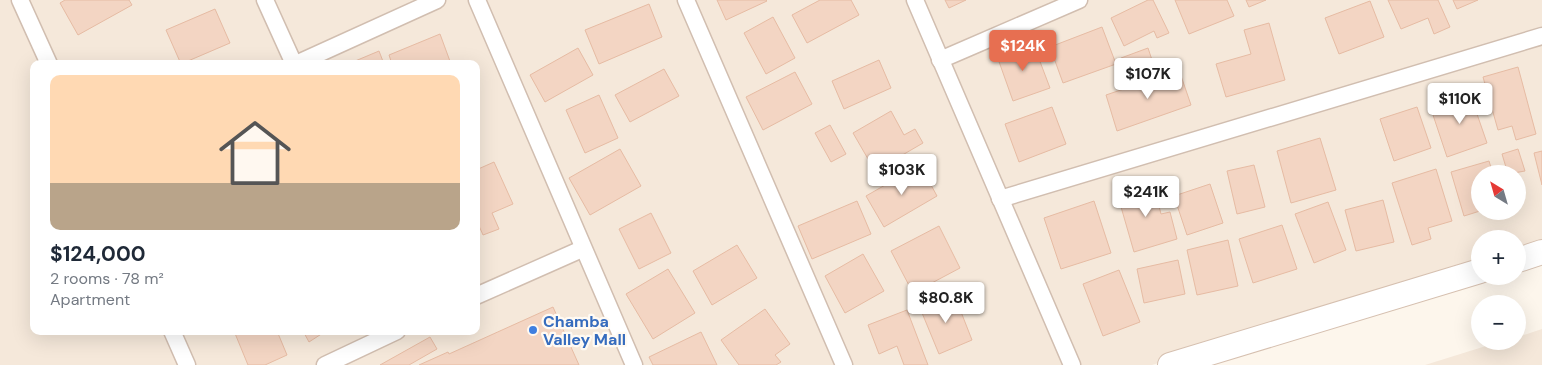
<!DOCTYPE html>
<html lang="en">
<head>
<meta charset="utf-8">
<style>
  body { margin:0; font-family:"DM Sans",sans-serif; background:#f2f2f3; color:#1f2937; height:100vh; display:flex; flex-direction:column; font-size:19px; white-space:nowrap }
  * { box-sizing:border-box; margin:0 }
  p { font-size:16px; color:#747a83 }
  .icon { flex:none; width:28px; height:28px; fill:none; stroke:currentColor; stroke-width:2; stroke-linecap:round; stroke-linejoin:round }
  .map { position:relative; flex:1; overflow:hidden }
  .panel { position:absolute; left:30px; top:60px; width:450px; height:275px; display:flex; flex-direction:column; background:#fff; border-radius:10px; box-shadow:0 5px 20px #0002 }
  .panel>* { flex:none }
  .needle { width:32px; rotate:323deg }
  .controls { position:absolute; left:1471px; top:165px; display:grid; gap:10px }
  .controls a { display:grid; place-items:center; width:55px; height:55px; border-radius:50%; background:#fff; box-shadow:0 5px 20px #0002; font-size:25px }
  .price { position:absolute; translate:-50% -42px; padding:0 11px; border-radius:5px; background:#fff; color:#222; font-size:16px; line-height:32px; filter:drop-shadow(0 1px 2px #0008) }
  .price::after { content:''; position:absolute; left:50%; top:30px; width:15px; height:11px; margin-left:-8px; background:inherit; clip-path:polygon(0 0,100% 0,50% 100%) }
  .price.on { background:#e76f51; color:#fff }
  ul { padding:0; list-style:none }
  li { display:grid; align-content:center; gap:10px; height:265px; padding:0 20px }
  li+li { border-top:1px solid #e0e1e3 }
  li span { display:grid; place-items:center; height:155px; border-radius:10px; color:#555 }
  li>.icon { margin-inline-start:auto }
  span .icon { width:90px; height:90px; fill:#fffc; stroke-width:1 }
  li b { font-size:21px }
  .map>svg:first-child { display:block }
  .residential { fill:#f5e8da; fill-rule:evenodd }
  .building { fill:#f3d5c3; stroke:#e6bba3 }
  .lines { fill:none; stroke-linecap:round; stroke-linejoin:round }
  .minor-casing { stroke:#d1beb0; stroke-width:19 }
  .secondary-casing { stroke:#d6c0b0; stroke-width:26 }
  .minor { stroke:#fff; stroke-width:16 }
  .secondary { stroke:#fff; stroke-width:24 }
  .shop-dot { fill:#3f7fe0; stroke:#fffaf3; stroke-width:2 }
  .labels { text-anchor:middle; stroke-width:4.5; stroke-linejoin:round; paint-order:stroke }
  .shop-label { font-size:16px; font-weight:bold; fill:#366cbe; stroke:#fffaf3; text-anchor:start }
</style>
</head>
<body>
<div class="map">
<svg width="1542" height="365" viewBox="0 0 1542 365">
  <rect width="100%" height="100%" fill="#fdf6ec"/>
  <g class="residential">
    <path d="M0 0H1542V245L1518 252V239H1480V264L1152 365H0ZM34 64H476V331H34ZM1480 174H1518V211H1480Z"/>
    <polygon points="1542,329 1542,365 1425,365 1502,341 1518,341 1518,337"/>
  </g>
  <g class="building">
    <polygon points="65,0 129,0 132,5 78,35 60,3"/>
    <polygon points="717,0 766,0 767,1 726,20"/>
    <polygon points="820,0 851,0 859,15 807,43 792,15"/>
    <polygon points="945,0 966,0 949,8"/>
    <polygon points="1148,0 1153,0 1169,33 1157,38 1154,31 1124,46 1111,18"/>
    <polygon points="1175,0 1227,0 1234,16 1189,34"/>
    <polygon points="1246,0 1266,0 1249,7"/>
    <polygon points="1388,0 1438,0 1450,27 1434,34 1428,18 1401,29"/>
    <polygon points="1453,0 1478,0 1457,9"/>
    <polygon points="1370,1 1384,37 1339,54 1325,18"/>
    <polygon points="649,4 662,37 599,64 585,30"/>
    <polygon points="215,9 230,43 181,64 166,30"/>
    <polygon points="773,17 795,58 766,74 744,33"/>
    <polygon points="1269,23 1285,80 1226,97 1216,64 1251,54 1244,30"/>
    <polygon points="1102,27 1116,64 1063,83 1050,47"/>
    <polygon points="440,34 451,64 392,64 389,55"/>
    <polygon points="1033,43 1050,88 1013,101 997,56"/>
    <polygon points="578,48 593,75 545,102 530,75"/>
    <polygon points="1148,48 1152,60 1126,70 1121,58"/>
    <polygon points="379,51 384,64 348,64"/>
    <polygon points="879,60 891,88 844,109 832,81"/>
    <polygon points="1518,67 1536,134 1516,140 1512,126 1498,130 1483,77"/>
    <polygon points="664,69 679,96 630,122 615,95"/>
    <polygon points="1179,70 1191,105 1117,131 1106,95"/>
    <polygon points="795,72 812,104 763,130 746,97"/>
    <polygon points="1468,88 1487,143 1447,157 1432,112 1453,105 1449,95"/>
    <polygon points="599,95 618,138 585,153 566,110"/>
    <polygon points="1052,107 1066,144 1019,162 1005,124"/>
    <polygon points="1417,107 1431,148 1394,161 1380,119"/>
    <polygon points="891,111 904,135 915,129 923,143 875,171 853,133"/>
    <polygon points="830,125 846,154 831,162 815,133"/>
    <polygon points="1320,138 1336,190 1291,203 1277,151"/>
    <polygon points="620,149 641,186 590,215 569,178"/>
    <polygon points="1518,149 1525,171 1508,174 1502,154"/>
    <polygon points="1542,151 1542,185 1534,153"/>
    <polygon points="1489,161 1493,174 1480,174 1480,211 1464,216 1451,172"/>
    <polygon points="494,162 513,204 492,213 499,229 483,235 476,219 476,170"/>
    <polygon points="920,165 937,196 884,227 866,196"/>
    <polygon points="1254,165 1265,207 1237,214 1227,171"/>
    <polygon points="1436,169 1452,221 1428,228 1431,239 1412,245 1392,183"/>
    <polygon points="1153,183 1161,214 1170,212 1177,239 1134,252 1117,193"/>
    <polygon points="1210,184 1223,223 1187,235 1174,196"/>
    <polygon points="1383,200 1394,242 1356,251 1345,210"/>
    <polygon points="857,201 871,234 812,259 798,226"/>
    <polygon points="1094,201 1111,253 1061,269 1044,218"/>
    <polygon points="1328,202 1346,250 1314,263 1295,214"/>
    <polygon points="651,213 671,253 639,269 619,229"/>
    <polygon points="1282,225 1297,269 1253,283 1239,239"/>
    <polygon points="939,226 960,268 913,293 891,251"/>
    <polygon points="1228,240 1238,286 1197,295 1187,250"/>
    <polygon points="737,245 757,278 712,305 693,271"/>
    <polygon points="863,254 884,291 845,313 825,276"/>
    <polygon points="1178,260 1185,294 1144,303 1137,269"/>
    <polygon points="668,269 695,313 653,339 626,294"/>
    <polygon points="1119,270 1140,322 1103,336 1083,284"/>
    <polygon points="954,294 972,340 939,354 920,308"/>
    <polygon points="553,307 579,365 419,365 448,352 449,354"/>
    <polygon points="765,309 790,344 775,355 781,362 776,365 739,365 721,340"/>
    <polygon points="907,310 928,365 904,365 897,346 879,354 868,325"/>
    <polygon points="234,331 277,331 287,355 265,365 248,365"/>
    <polygon points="303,331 326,331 309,342"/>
    <polygon points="701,332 717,365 653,365 649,357"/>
    <polygon points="430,337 437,349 409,365 380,365"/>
  </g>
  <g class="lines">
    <defs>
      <g id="minor">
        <polyline points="20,0 49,64"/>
        <polyline points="265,0 294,64"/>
        <polyline points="477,0 634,365"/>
        <polyline points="686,0 844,365"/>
        <polyline points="915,0 1072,365"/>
        <polyline points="940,60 1079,0"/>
        <polyline points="296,64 437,0"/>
        <polyline points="1000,199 1542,36"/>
        <polyline points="476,296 582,249"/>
        <polyline points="172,331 187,365"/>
        <polyline points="325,365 397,331"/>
      </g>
      <g id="secondary">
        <polyline points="1518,260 1542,252"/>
        <polyline points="1170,365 1480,271"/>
      </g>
    </defs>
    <use href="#minor" class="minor-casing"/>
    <use href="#secondary" class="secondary-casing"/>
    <use href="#minor" class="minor"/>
    <use href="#secondary" class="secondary"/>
  </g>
  <circle class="shop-dot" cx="533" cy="330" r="5"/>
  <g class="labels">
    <g class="shop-label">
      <text x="543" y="327">Chamba<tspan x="543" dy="18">Valley Mall</tspan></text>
    </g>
  </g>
</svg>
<div class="controls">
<a><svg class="needle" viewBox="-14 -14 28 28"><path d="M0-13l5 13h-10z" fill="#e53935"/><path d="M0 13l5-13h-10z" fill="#747a83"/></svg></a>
<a>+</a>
<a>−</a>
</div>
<b class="price on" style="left:1023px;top:72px">$124K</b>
<b class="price" style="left:1148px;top:100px">$107K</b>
<b class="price" style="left:1460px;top:125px">$110K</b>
<b class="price" style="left:902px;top:196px">$103K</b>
<b class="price" style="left:1146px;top:218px">$241K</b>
<b class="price" style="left:946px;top:324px">$80.8K</b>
<section class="panel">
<ul>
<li><span style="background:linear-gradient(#ffd9b3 70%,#b9a48a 0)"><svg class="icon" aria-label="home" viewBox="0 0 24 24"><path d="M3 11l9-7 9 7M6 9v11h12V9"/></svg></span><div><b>$124,000</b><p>2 rooms · 78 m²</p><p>Apartment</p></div></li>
</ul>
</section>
</div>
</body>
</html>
